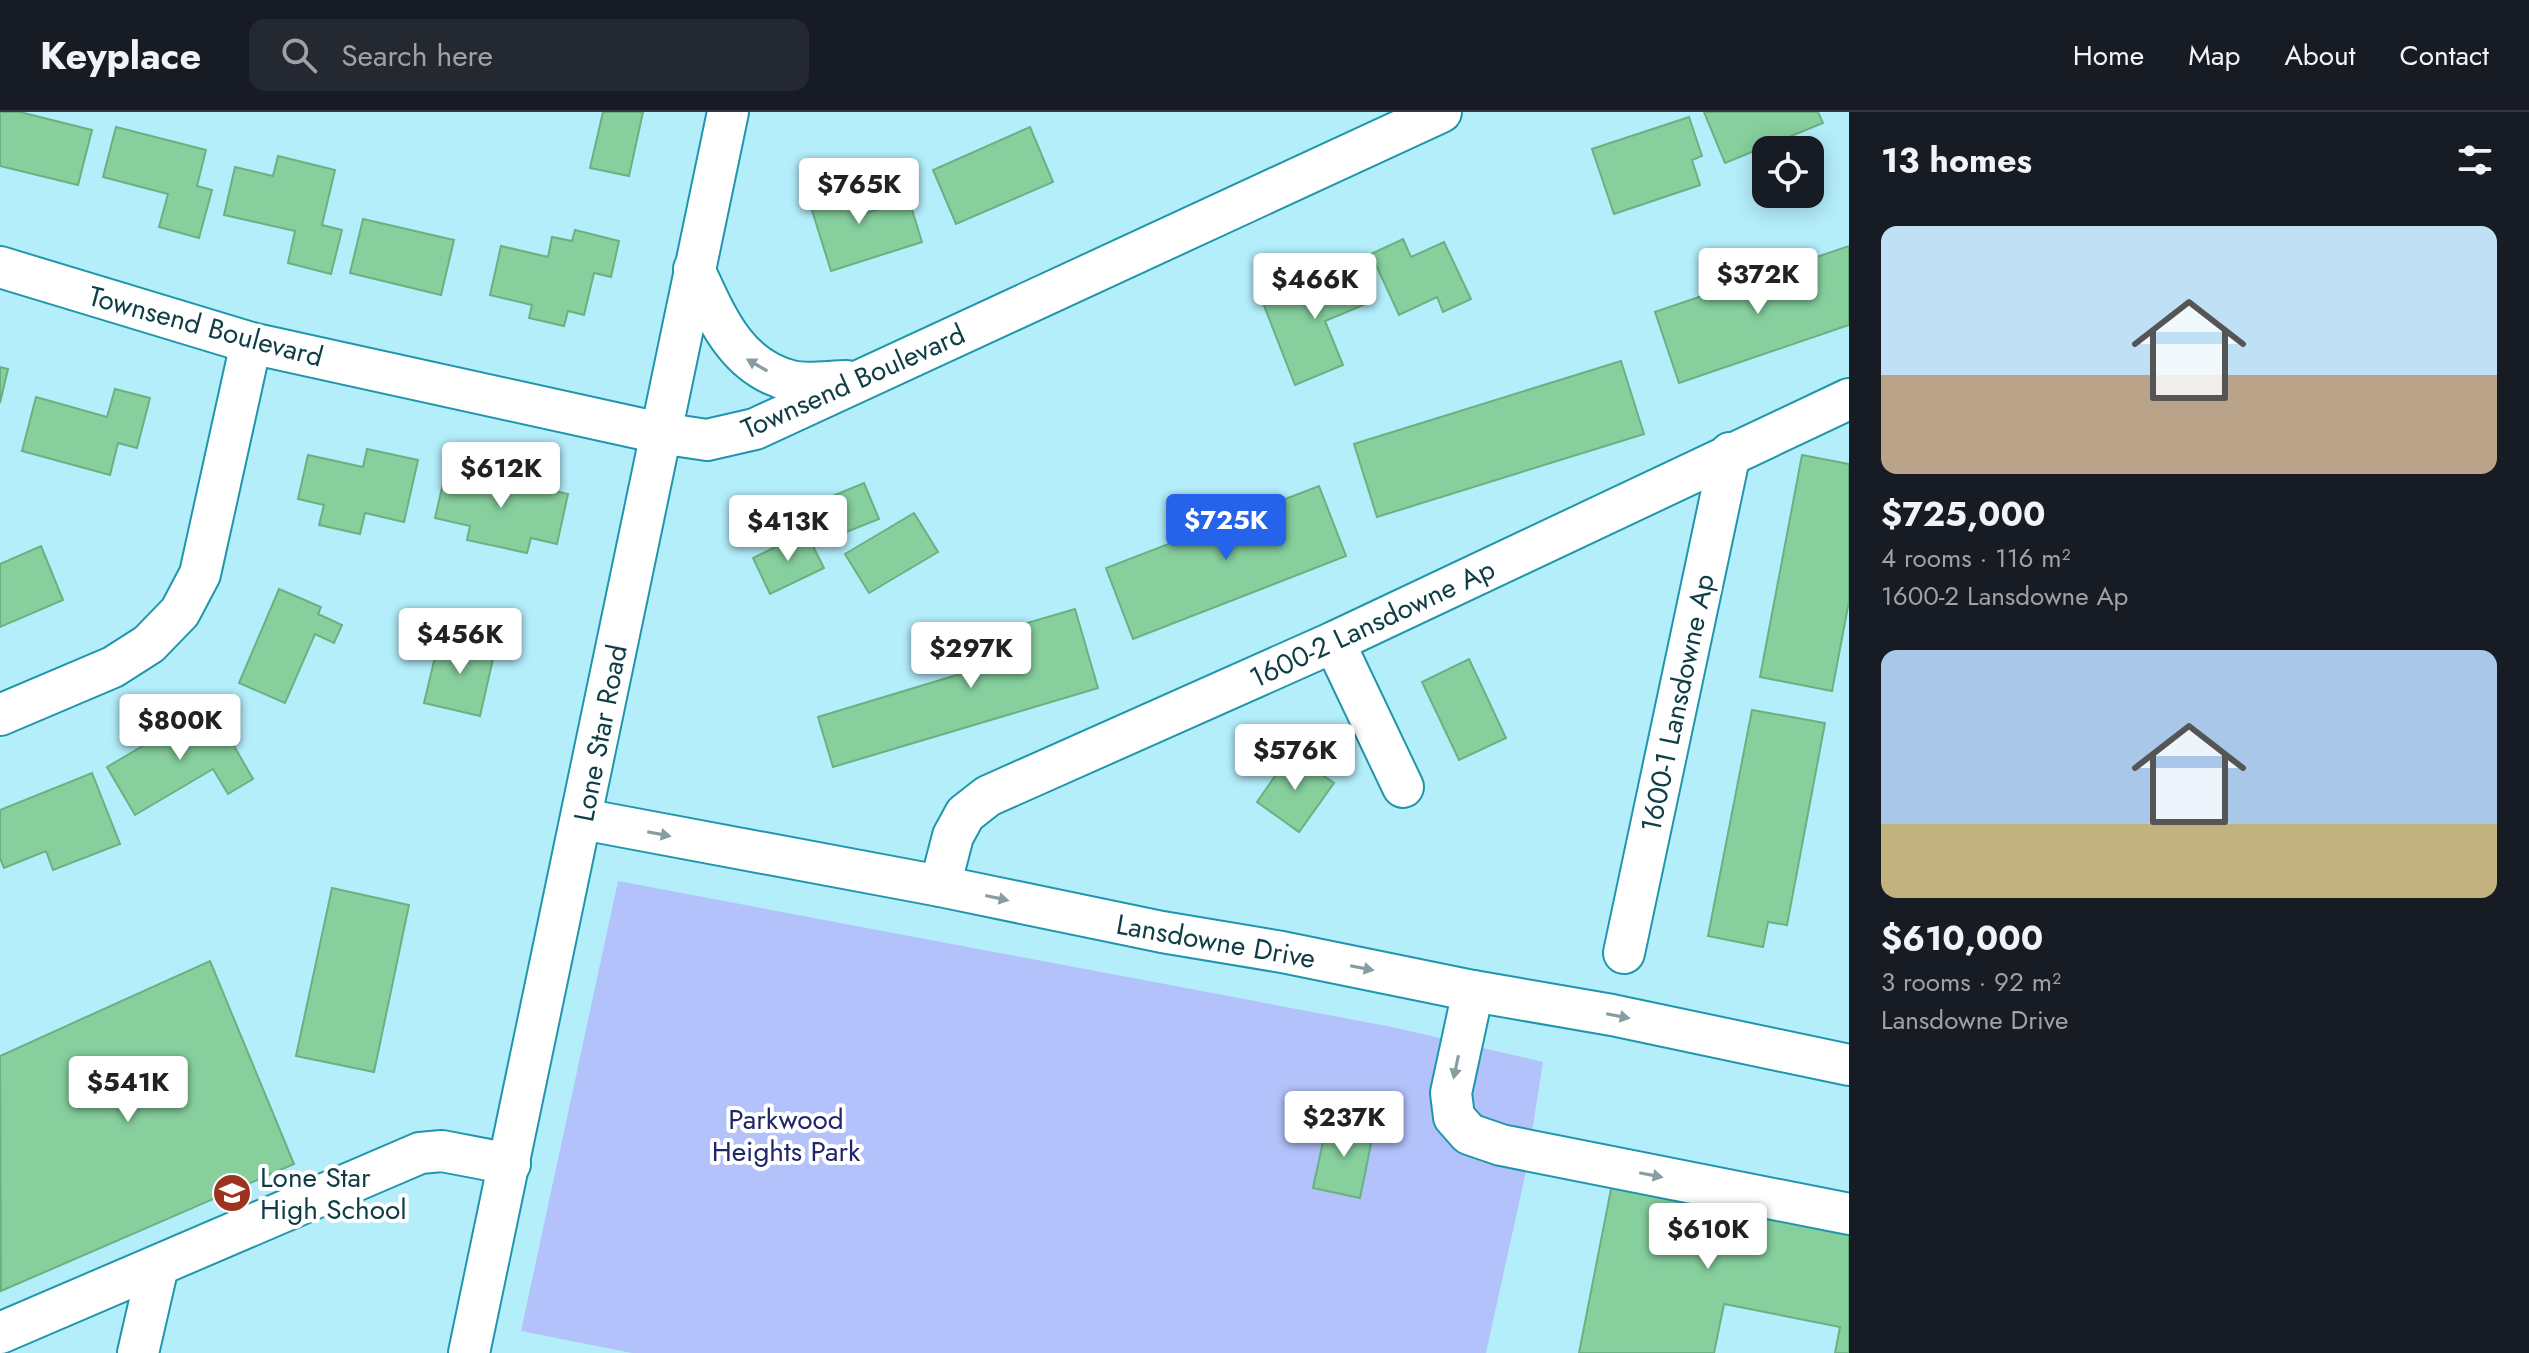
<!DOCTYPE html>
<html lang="en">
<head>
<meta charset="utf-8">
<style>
  body { margin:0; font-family:Jost,sans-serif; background:#242831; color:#f1f3f6; height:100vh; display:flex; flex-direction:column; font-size:30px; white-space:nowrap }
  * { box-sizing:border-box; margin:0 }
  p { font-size:26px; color:#9ea1a6 }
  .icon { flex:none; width:44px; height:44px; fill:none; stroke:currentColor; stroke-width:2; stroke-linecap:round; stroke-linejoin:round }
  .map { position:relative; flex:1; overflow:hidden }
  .sheet { display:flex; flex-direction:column; background:#171b24; width:680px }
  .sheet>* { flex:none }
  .fabs { position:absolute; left:1752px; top:24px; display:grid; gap:16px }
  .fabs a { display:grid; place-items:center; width:72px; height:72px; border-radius:16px; background:#171b24; box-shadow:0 4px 20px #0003; font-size:40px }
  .price { position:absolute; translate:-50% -68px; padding:0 18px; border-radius:8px; background:#fff; color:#222; font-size:26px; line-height:52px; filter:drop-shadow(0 2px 4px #0008) }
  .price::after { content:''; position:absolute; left:50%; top:48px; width:24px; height:18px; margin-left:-12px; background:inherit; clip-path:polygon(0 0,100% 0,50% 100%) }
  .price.active { background:#2563eb; color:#fff }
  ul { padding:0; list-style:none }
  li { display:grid; align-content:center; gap:16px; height:424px; padding:0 32px }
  li span { display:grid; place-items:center; height:248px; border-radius:16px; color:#555 }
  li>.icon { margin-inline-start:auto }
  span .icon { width:144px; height:144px; fill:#fffc; stroke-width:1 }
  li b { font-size:34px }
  h2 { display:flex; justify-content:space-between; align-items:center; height:96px; padding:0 32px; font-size:34px }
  header { display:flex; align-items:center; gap:48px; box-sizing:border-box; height:112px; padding:0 40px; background:#171b24; border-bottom:2px solid #363941 }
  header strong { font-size:38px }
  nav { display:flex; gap:44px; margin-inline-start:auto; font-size:28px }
  .search { width:560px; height:72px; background:#242831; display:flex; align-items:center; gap:20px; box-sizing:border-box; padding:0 28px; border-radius:16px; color:#9ea1a6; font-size:30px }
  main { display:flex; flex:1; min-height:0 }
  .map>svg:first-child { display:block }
  .green { fill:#b3c2fb }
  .building { fill:#87d09e; stroke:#69b180; stroke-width:2 }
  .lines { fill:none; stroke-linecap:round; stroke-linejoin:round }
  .minor-casing { stroke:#1f96ab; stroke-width:44 }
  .minor { stroke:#fff; stroke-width:40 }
  .oneway { fill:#869ea2 }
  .labels { text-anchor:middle; stroke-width:8; stroke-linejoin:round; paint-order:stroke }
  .street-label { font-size:28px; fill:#0e3d46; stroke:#fff }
  .park-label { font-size:28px; fill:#20266a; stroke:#fff }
  .poi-label { font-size:28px; fill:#0e3d46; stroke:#fff; text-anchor:start }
</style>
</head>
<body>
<header>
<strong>Keyplace</strong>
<div class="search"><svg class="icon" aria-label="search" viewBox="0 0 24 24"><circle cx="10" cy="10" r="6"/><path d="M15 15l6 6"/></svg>Search here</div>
<nav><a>Home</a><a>Map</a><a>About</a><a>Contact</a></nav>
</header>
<main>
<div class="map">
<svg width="1849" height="1241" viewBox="0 0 1849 1241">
  <rect width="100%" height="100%" fill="#b4eefb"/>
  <polygon class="green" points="618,769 1392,915 1543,950 1525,1064 1486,1241 632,1241 521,1219"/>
  <g class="building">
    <polygon points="0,0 20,0 92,18 78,73 0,54"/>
    <polygon points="603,0 643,0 629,64 590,56"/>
    <polygon points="1704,0 1818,0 1823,11 1725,51"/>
    <polygon points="1689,5 1702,44 1692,48 1700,73 1614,102 1592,37"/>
    <polygon points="116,15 206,38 197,74 212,78 199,126 159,115 168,82 103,65"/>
    <polygon points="1030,15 1053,70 956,112 933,58"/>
    <polygon points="278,44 335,58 322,113 342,118 331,162 288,151 295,119 224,103 235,55 273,64"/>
    <polygon points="843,64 856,104 909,88 922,130 831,159 805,76"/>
    <polygon points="363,107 454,128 441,183 350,161"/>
    <polygon points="575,118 619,129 611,165 594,161 584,203 568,199 564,214 529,206 532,193 490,183 501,134 548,145 552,125 572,129"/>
    <polygon points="1403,127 1411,145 1444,130 1471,187 1443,200 1437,185 1399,203 1371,142"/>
    <polygon points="1849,134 1849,213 1679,271 1655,200"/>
    <polygon points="1359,153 1373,189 1325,209 1343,253 1295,273 1263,191"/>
    <polygon points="1621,249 1644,322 1377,405 1354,332"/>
    <polygon points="0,255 8,257 0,291"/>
    <polygon points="115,277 150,286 137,336 118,331 110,363 22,339 36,285 107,305"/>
    <polygon points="367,337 418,348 404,410 365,401 360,422 319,413 324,393 298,387 308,343 363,355"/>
    <polygon points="1802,343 1849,352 1849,489 1832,579 1760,565"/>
    <polygon points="447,354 568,382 557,432 531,426 527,441 467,428 470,414 435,406"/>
    <polygon points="864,371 879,407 844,421 830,385"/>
    <polygon points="1319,374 1346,444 1133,527 1106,456"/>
    <polygon points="914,401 938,440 869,481 845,442"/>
    <polygon points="806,420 824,456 770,482 753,446"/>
    <polygon points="41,434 63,488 0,515 0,452"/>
    <polygon points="279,477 321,495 318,502 342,513 334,531 315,522 285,591 239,571"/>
    <polygon points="1075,497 1098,576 833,655 818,605 970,559 962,530"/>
    <polygon points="440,524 495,538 480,604 424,591"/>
    <polygon points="1469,547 1506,626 1459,648 1422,570"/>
    <polygon points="211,594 253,667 228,682 213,657 135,703 107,655"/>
    <polygon points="1752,598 1825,611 1787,813 1768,810 1763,835 1708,824"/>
    <polygon points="1291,641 1334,671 1299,720 1257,690"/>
    <polygon points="92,661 120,732 53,758 46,739 4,756 0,746 0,698"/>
    <polygon points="332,776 409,793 374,960 296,944"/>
    <polygon points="210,849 294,1052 1,1179 0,944"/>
    <polygon points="1328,1007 1374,1017 1360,1086 1313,1076"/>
    <polygon points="1613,1067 1849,1114 1849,1241 1835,1241 1840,1215 1724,1192 1714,1241 1579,1241"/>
  </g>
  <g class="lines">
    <defs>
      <g id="minor">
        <polyline points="0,155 251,231 660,321 707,328 755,317 1441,0"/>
        <path d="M694 157C716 204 735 255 791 269 807 273 830 269 847 269"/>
        <polyline points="1334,530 1403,675"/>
        <polyline points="0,603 113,555 149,532 180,500 200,462 251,231"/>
        <polyline points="582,707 940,774 1162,820 1282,840 1473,879 1612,903 1849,953"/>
        <polyline points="940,774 953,724 965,702 988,684 1334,530 1849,287"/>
        <polyline points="1624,841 1730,341"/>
        <polyline points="1473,879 1451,981 1454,1005 1469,1022 1501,1033 1849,1102"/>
        <polyline points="0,1221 420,1041 442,1039 510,1052"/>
        <polyline points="138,1241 158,1154"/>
        <polyline points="469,1241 728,0"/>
      </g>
    </defs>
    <use href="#minor" class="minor-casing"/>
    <use href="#minor" class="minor"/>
  </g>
  <defs><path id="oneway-solid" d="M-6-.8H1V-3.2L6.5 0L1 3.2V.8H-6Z" transform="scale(2)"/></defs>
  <g class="oneway">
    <use href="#oneway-solid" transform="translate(757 253) rotate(-150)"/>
    <use href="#oneway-solid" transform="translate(659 722) rotate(11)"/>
    <use href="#oneway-solid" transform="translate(997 786) rotate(12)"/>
    <use href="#oneway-solid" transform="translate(1362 856) rotate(11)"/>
    <use href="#oneway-solid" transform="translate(1618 904) rotate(11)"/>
    <use href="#oneway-solid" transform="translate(1456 955) rotate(102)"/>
    <use href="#oneway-solid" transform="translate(1651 1063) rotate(11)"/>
  </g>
  <defs>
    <symbol id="school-disc" viewBox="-11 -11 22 22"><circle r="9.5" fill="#9c331e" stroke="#fff"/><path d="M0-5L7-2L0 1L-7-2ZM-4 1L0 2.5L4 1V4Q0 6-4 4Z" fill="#fff"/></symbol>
  </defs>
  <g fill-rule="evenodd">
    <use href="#school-disc" x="210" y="1059" width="44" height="44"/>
  </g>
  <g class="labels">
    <g class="street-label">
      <text transform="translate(206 214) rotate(15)" y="10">Townsend Boulevard</text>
      <text transform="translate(853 269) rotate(-24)" y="10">Townsend Boulevard</text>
      <text transform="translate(1372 511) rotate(-25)" y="10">1600-2 Lansdowne Ap</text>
      <text transform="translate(1677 591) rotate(-78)" y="10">1600-1 Lansdowne Ap</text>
      <text transform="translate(600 621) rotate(-79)" y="10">Lone Star Road</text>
      <text transform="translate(1216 829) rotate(10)" y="10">Lansdowne Drive</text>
    </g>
    <g class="park-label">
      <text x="786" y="1017">Parkwood<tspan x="786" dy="32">Heights Park</tspan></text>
    </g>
    <g class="poi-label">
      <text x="260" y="1075">Lone Star<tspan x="260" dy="32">High School</tspan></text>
    </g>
  </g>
</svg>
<div class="fabs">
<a><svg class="icon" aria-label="locate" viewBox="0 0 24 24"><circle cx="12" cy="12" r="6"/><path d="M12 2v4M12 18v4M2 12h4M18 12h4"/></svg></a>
</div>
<b class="price" style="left:859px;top:114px">$765K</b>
<b class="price" style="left:1758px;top:204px">$372K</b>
<b class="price" style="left:1315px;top:209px">$466K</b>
<b class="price" style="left:501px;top:398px">$612K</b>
<b class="price active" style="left:1226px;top:450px">$725K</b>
<b class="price" style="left:788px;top:451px">$413K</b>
<b class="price" style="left:460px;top:564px">$456K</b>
<b class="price" style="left:971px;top:578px">$297K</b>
<b class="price" style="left:180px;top:650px">$800K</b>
<b class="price" style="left:1295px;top:680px">$576K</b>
<b class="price" style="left:128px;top:1012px">$541K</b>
<b class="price" style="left:1344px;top:1047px">$237K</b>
<b class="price" style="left:1708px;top:1159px">$610K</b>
</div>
<section class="sheet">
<h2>13 homes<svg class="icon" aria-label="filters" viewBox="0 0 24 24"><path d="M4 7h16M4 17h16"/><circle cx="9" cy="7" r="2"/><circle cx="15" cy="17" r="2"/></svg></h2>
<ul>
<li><span style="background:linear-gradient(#bfe0f5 60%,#b9a48a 0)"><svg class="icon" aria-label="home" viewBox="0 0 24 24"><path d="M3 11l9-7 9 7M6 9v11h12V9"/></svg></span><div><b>$725,000</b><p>4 rooms · 116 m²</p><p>1600-2 Lansdowne Ap</p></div></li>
<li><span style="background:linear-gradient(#a9c7e8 70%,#c2b280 0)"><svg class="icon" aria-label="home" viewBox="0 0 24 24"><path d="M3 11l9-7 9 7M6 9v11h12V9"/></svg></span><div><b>$610,000</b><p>3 rooms · 92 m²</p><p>Lansdowne Drive</p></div></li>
</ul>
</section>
</main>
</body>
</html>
